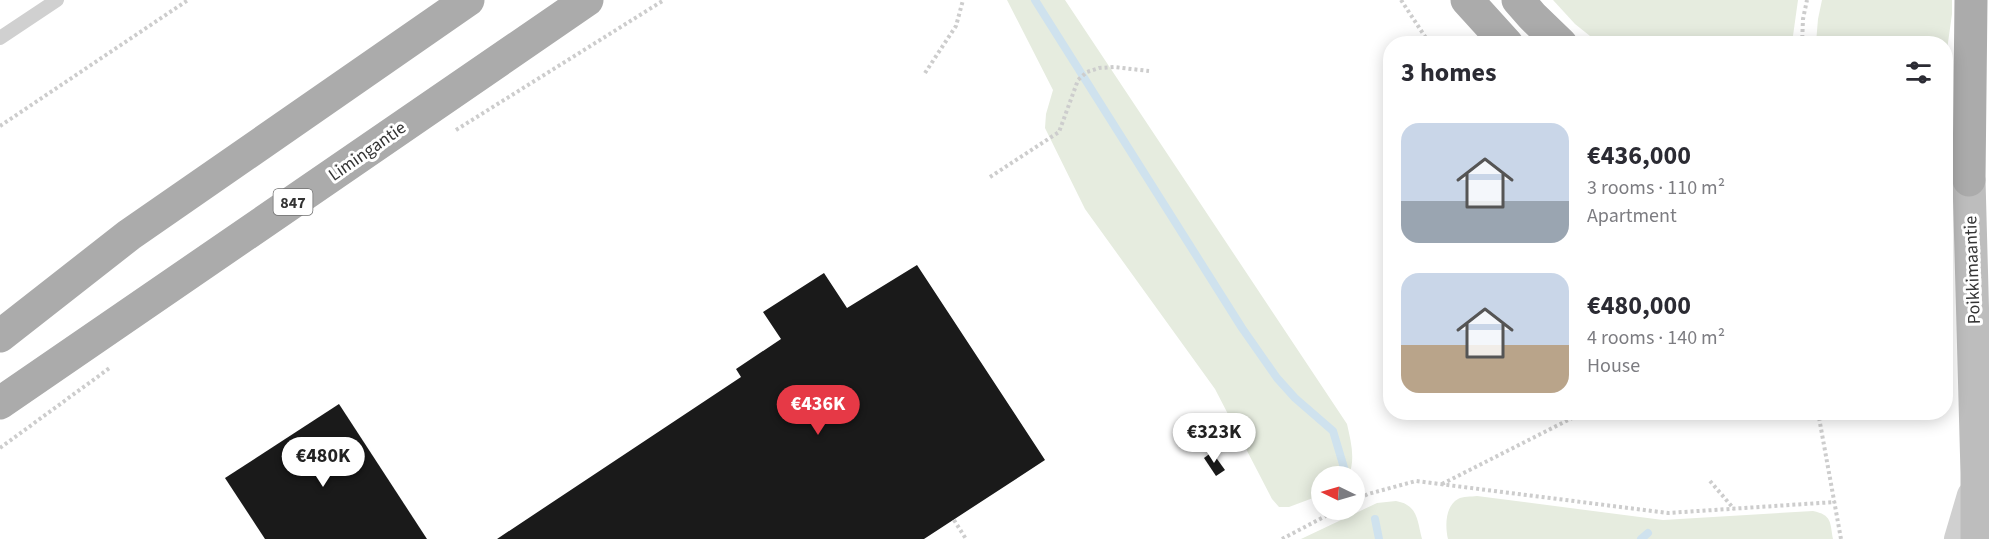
<!DOCTYPE html>
<html lang="en">
<head>
<meta charset="utf-8">
<style>
  body { margin:0; font-family:"Source Sans 3",sans-serif; background:#f2f2f3; color:#2b2b33; height:100vh; display:flex; flex-direction:column; font-size:22px; white-space:nowrap }
  * { box-sizing:border-box; margin:0 }
  p { font-size:20px; color:#7c7c81 }
  .icon { flex:none; width:33px; height:33px; fill:none; stroke:currentColor; stroke-width:2; stroke-linecap:round; stroke-linejoin:round }
  .map { position:relative; flex:1; overflow:hidden }
  .side { position:absolute; left:1383px; top:36px; width:570px; height:384px; display:flex; flex-direction:column; background:#fff; border-radius:24px; box-shadow:0 3px 15px #0003 }
  .side>* { flex:none }
  .needle { width:39px; rotate:275deg }
  .fabs { position:absolute; left:1311px; top:466px; display:grid; gap:12px }
  .fabs a { display:grid; place-items:center; width:54px; height:54px; border-radius:50%; background:#fff; box-shadow:0 3px 15px #0003; font-size:30px }
  .price { position:absolute; translate:-50% -51px; padding:0 14px; border-radius:21px; background:#fff; color:#222; font-size:20px; line-height:39px; filter:drop-shadow(0 2px 3px #0008) }
  .price::after { content:''; position:absolute; left:50%; top:36px; width:18px; height:14px; margin-left:-9px; background:inherit; clip-path:polygon(0 0,100% 0,50% 100%) }
  .price.on { background:#e63946; color:#fff }
  ul { padding:0; list-style:none }
  li { display:flex; align-items:center; gap:18px; height:150px; padding:0 18px }
  li span { display:grid; place-items:center; flex:none; width:168px; height:120px; border-radius:18px; color:#555 }
  li>.icon { margin-inline-start:auto }
  span .icon { width:72px; height:72px; fill:#fffc; stroke-width:1 }
  li b { font-size:26px }
  h2 { display:flex; justify-content:space-between; align-items:center; height:72px; padding:0 18px; font-size:26px }
  .map>svg:first-child { display:block }
  .green { fill:#e6ecdf }
  .lines { fill:none; stroke-linecap:round; stroke-linejoin:round }
  .stream { stroke:#cfe2ee; stroke-width:8 }
  .building { fill:#1a1a1a }
  .path { stroke:#cdcdcd; stroke-width:4; stroke-dasharray:3 3; stroke-linecap:butt }
  .service { stroke:#d0d0d0; stroke-width:14 }
  .minor { stroke:#d0d0d0; stroke-width:28 }
  .secondary { stroke:#bdbdbd; stroke-width:33 }
  .primary { stroke:#ababab; stroke-width:33 }
  .labels { text-anchor:middle; stroke-width:6; stroke-linejoin:round; paint-order:stroke }
  .shield { fill:#fff; stroke:#707070; stroke-width:1.5 }
  .shield-label { font-size:16px; font-weight:bold; fill:#333 }
  .street-label { font-size:18px; fill:#333; stroke:#fff }
</style>
</head>
<body>
<div class="map">
<svg width="1989" height="539" viewBox="0 0 1989 539">
  <rect width="100%" height="100%" fill="#fff"/>
  <g class="green">
    <path d="M1007 0H1065L1347 424C1351 442 1356 460 1348 477H1322L1321 495 1289 507H1279L1272 499 1215 389 1085 209 1045 128 1046 114 1053 90Z"/>
    <polygon points="1553,0 1798,0 1792,43 1600,44 1575,24"/>
    <polygon points="1822,0 1952,0 1952,14 1946,57 1946,44 1816,43 1818,19"/>
    <path d="M1477 496 1663 520 1813 511C1832 515 1830 522 1833 539H1448C1445 527 1445 506 1458 499 1463 496 1471 497 1477 496Z"/>
    <path d="M1396 501C1418 505 1417 520 1422 539H1301L1377 503Z"/>
  </g>
  <g class="lines">
    <g class="stream">
      <polyline points="1035,0 1242,328 1277,378 1295,398 1333,431 1345,471"/>
      <polyline points="1375,519 1379,539"/>
      <polyline points="1641,539 1648,533"/>
    </g>
  </g>
  <g class="building">
    <polygon points="917,265 1045,460 924,539 497,539 741,377 736,369 781,339 763,312 824,273 847,308"/>
    <polygon points="339,404 427,539 265,539 225,478"/>
    <polygon points="1212,452 1225,470 1216,476 1204,458"/>
  </g>
  <g class="lines">
    <g class="path">
      <polyline points="1401,0 1430,44"/>
      <polyline points="1802,44 1803,19 1807,0"/>
      <polyline points="925,73 956,26 963,0"/>
      <polyline points="0,126 188,0"/>
      <polyline points="456,130 664,0"/>
      <polyline points="990,177 1059,132 1078,80 1087,72 1099,68 1114,67 1149,71"/>
      <polyline points="1818,412 1841,539"/>
      <polyline points="0,448 111,367"/>
      <polyline points="1710,481 1734,509"/>
      <polyline points="1442,484 1580,414 1718,416 1738,415 1746,412"/>
      <polyline points="1354,501 1368,494 1416,481 1668,513 1835,502"/>
      <polyline points="954,520 966,539"/>
      <polyline points="1282,539 1337,510"/>
    </g>
    <polyline class="service" points="0,38 57,0"/>
    <polyline class="minor" points="1958,539 1971,495"/>
    <polyline class="secondary" points="1969,180 1977,473 1977,539"/>
    <g class="primary">
      <polyline points="1467,0 1507,44"/>
      <polyline points="1518,0 1532,16 1561,44"/>
      <polyline points="1969,180 1971,0"/>
      <polyline points="0,336 129,235 468,0"/>
      <polyline points="0,403 587,0"/>
    </g>
  </g>
  <g class="labels">
    <rect class="shield" x="273.5" y="189" width="39" height="26" rx="4.5"/>
    <g class="shield-label">
      <text x="293" y="208">847</text>
    </g>
    <g class="street-label">
      <text transform="translate(367 151) rotate(-35)" y="6">Limingantie</text>
      <text transform="translate(1972 270) rotate(-92)" y="6">Poikkimaantie</text>
    </g>
  </g>
</svg>
<div class="fabs">
<a><svg class="needle" viewBox="-14 -14 28 28"><path d="M0-13l5 13h-10z" fill="#e53935"/><path d="M0 13l5-13h-10z" fill="#7c7c81"/></svg></a>
</div>
<b class="price on" style="left:818px;top:436px">€436K</b>
<b class="price" style="left:1214px;top:464px">€323K</b>
<b class="price" style="left:323px;top:488px">€480K</b>
<section class="side">
<h2>3 homes<svg class="icon" aria-label="filters" viewBox="0 0 24 24"><path d="M4 7h16M4 17h16"/><circle cx="9" cy="7" r="2"/><circle cx="15" cy="17" r="2"/></svg></h2>
<ul>
<li><span style="background:linear-gradient(#c9d6e8 65%,#9aa5b1 0)"><svg class="icon" aria-label="home" viewBox="0 0 24 24"><path d="M3 11l9-7 9 7M6 9v11h12V9"/></svg></span><div><b>€436,000</b><p>3 rooms · 110 m²</p><p>Apartment</p></div></li>
<li><span style="background:linear-gradient(#c9d6e8 60%,#b9a48a 0)"><svg class="icon" aria-label="home" viewBox="0 0 24 24"><path d="M3 11l9-7 9 7M6 9v11h12V9"/></svg></span><div><b>€480,000</b><p>4 rooms · 140 m²</p><p>House</p></div></li>
</ul>
</section>
</div>
</body>
</html>
